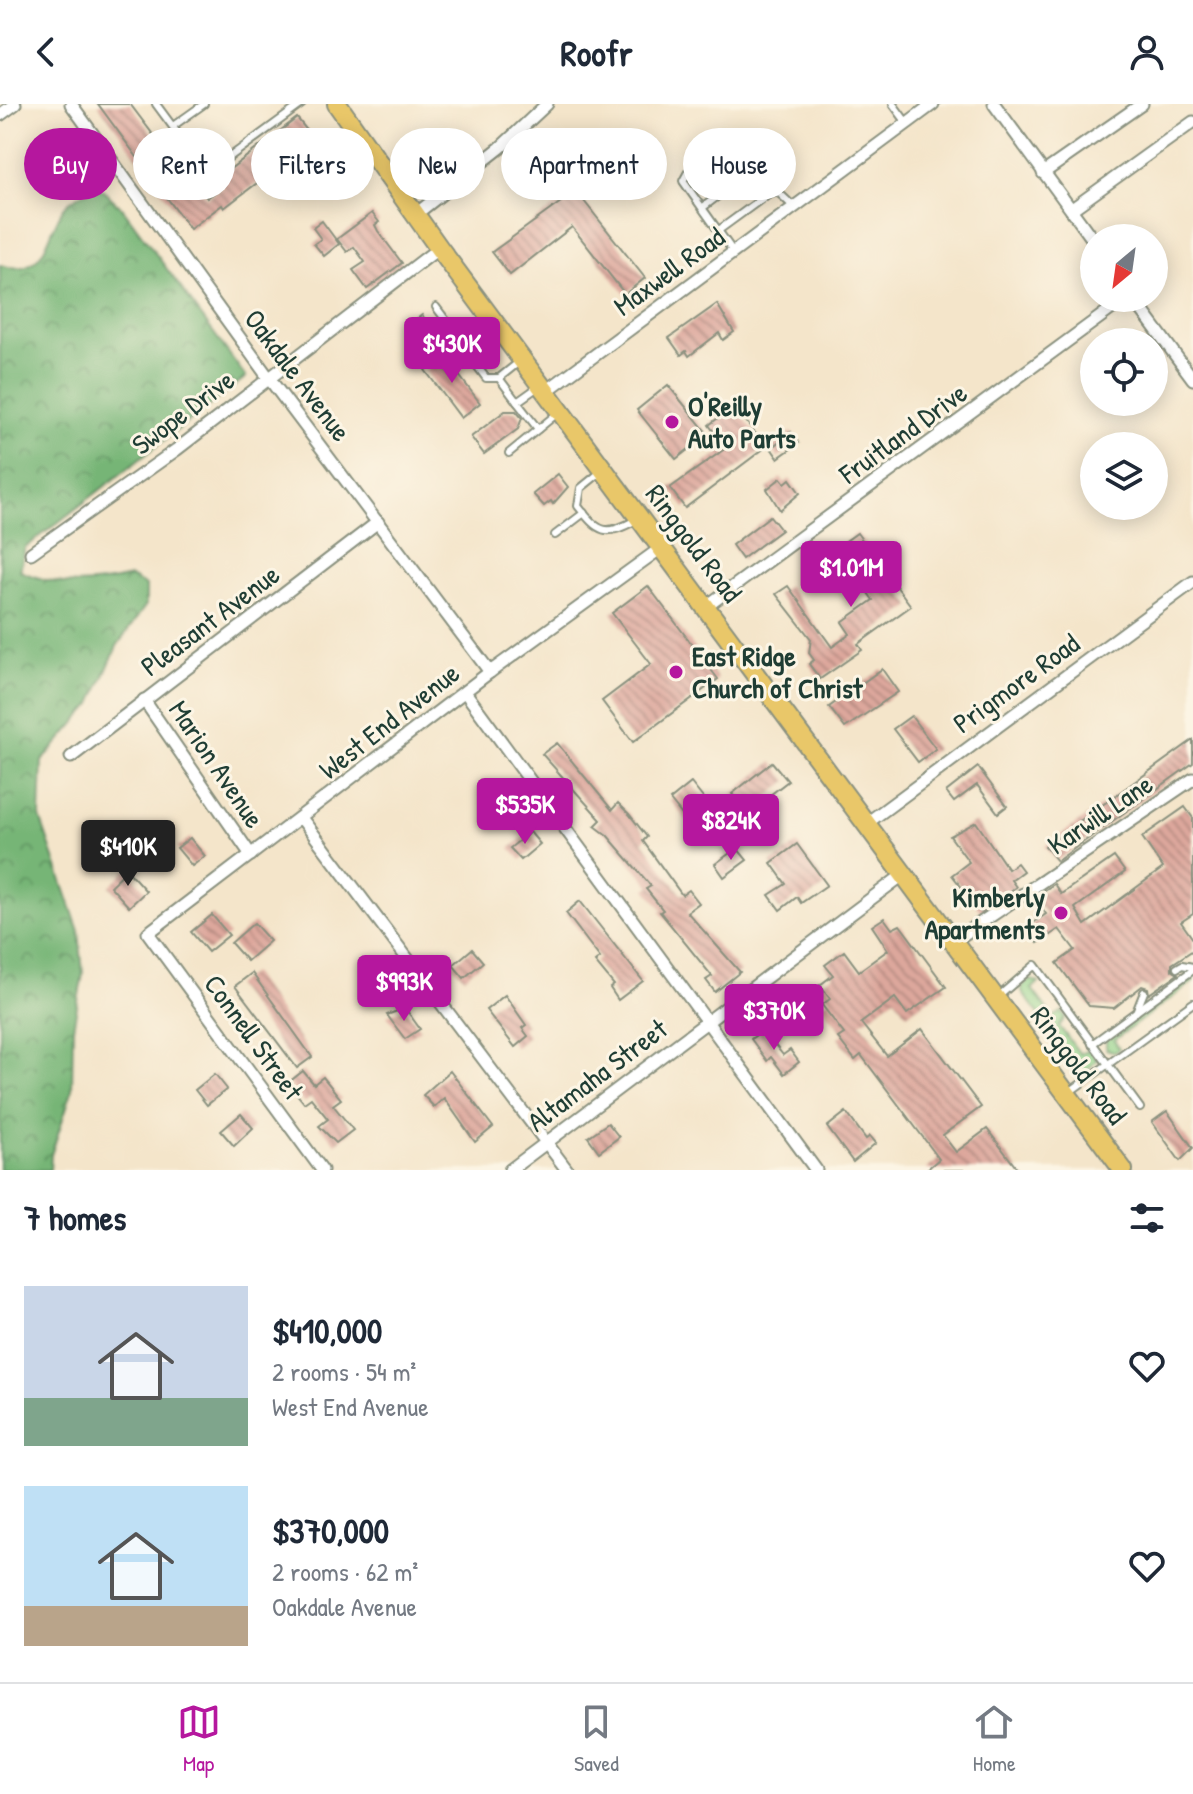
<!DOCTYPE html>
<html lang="en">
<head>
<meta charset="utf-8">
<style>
  body { margin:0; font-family:"Patrick Hand",sans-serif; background:#f6f6f7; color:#1f2937; height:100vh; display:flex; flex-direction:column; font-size:30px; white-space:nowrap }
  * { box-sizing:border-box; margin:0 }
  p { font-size:26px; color:#747a83 }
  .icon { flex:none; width:44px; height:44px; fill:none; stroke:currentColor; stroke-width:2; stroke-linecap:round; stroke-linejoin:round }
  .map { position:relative; height:1066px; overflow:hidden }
  .side { display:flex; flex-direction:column; background:#fff; flex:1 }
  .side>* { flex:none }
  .guide { position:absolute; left:24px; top:24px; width:1146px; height:72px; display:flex; gap:16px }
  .needle { width:52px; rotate:209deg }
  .buttons { position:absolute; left:1080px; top:120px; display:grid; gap:16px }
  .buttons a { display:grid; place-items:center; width:88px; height:88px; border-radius:50%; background:#fff; box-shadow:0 4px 20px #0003; font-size:40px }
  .price { position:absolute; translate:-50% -68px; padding:0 18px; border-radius:8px; background:#b5179e; color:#fff; font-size:26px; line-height:52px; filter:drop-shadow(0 2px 4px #0008) }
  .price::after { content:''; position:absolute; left:50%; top:48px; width:24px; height:18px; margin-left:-12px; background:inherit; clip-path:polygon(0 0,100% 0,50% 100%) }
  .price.current { background:#222; color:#fff }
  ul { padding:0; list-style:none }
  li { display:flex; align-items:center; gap:24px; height:200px; padding:0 24px }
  li span { display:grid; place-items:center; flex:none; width:224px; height:160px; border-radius:0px; color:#555 }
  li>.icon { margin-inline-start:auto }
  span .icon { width:96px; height:96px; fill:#fffc; stroke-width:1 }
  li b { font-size:34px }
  h2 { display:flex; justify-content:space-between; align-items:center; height:96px; padding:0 24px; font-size:34px }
  .pill { padding:0 28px; border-radius:36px; background:#fff; box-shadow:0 4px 20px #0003; font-size:28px; line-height:72px }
  .pill.current { background:#b5179e; color:#fff }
  header { display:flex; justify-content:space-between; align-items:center; height:104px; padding:0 24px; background:#fff; font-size:36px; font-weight:800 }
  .menu { display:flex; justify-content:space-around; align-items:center; height:112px; border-top:2px solid #e0e1e3; background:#fff; font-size:22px; color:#747a83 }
  .menu a { display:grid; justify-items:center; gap:4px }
  .menu .current { color:#b5179e }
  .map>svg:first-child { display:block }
  .green { fill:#93d38a; stroke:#59885f; stroke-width:2 }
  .forest { fill:url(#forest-crowns); stroke:#4a7955; stroke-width:2 }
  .building { fill:url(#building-back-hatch) }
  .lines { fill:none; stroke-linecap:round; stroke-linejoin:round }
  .lane-casing { stroke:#8a917f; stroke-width:10 }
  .street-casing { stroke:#8a917f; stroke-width:15 }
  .primary-casing { stroke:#8a917f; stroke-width:22 }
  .lane { stroke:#fff; stroke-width:6 }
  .street { stroke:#fff; stroke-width:11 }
  .primary { stroke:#e9c769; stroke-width:18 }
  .poi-dot { fill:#b5179e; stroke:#fcf5e5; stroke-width:3 }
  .labels { text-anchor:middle; stroke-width:6; stroke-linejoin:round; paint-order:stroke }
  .street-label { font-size:28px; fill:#1f3d34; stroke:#fcf5e5 }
  .poi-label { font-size:28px; font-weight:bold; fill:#1f3d34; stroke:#fcf5e5; text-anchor:start }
</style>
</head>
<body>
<header><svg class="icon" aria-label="back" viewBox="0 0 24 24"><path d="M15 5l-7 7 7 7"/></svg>Roofr<svg class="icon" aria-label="person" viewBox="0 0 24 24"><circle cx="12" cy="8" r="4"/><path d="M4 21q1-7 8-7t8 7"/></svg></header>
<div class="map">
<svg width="1193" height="1066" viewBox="0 0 1193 1066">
  <defs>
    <pattern id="forest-crowns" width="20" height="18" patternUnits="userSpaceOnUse" patternTransform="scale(2)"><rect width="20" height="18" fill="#76b576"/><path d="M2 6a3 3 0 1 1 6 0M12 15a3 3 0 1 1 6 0" fill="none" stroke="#609462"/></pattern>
    <pattern id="building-back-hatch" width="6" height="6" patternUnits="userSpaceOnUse" patternTransform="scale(2)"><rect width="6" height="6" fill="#dda79c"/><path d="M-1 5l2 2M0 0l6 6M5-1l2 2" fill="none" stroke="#b38980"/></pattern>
  </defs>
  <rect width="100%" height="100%" fill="#fcf5e5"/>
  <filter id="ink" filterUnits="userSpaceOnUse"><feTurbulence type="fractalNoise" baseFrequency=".0125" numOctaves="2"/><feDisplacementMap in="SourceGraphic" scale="16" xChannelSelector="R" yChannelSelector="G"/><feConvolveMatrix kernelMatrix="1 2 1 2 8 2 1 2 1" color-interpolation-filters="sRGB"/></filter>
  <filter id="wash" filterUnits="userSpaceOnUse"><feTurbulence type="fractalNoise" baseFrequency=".006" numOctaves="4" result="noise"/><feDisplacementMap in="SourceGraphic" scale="32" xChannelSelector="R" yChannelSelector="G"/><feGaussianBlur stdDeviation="1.8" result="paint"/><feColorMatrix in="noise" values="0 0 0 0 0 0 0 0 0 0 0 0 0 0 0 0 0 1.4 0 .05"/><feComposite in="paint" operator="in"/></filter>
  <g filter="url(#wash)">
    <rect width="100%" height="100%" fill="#f4e5ca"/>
    <g class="green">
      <polygon points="1193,871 1193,878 1114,936 1119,945 1115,948 1106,945 1106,934"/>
      <polygon points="1030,876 1039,878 1032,885 1053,913 1062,908 1066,914 1059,922 1080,950 1089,946 1097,956 1084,969 1022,888 1022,882"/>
    </g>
    <path class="forest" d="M94 84 103 86 123 105 246 273 25 444 20 467C58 484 91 482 131 473L146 482V501L117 542 92 600 42 657 40 713 79 827 83 870 73 924 72 987 51 1051 50 1066H0V161C46 175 46 131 63 105 69 96 84 88 94 84Z"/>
    <g id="blocks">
      <g class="building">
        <polygon points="98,0 130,0 176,61 180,58 207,94 223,82 217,75 297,14 338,65 316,82 297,57 289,63 285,58 224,104 222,101 190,125"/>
        <polygon points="576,87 645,174 625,190 572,123 510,171 492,148"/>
        <polygon points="372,109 379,118 375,121 378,127 402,159 367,185 353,166 365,158 354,143 347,148 337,135"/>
        <polygon points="322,117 339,140 324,152 314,140 321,135 313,124"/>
        <polygon points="717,200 734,228 723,236 719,229 689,252 686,247 681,251 669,234"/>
        <polygon points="422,211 438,232 425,242 409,221"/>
        <polygon points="440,246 480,299 461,314 425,266 436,257 432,252"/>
        <polygon points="668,281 708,330 676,355 637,306"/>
        <polygon points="734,302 766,343 685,404 670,384 726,344 709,321"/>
        <polygon points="505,307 516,307 522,314 518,325 484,350 471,333"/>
        <polygon points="791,328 799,339 778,354 771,344"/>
        <polygon points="558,370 568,383 553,400 551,397 544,402 533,390"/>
        <polygon points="781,374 785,379 790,375 800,389 780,406 767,385"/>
        <polygon points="770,412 781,426 742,455 732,441"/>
        <polygon points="857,429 911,502 858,540 862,546 820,575 809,560 814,556 809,549 811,535 776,490 788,482 832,543 850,530 842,518 873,496 836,444"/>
        <polygon points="648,482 718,575 633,638 602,597 651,560 612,509"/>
        <polygon points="882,565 898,588 845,624 829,603"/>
        <polygon points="911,612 936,645 918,658 893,625"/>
        <polygon points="1193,636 1193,659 1057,757 1045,742"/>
        <polygon points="557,639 612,706 618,699 629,710 647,733 643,737 682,791 689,786 699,799 687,808 740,868 715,888 706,876 712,872 660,808 663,806 646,785 651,782 607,731 595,722 601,716 542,650"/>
        <polygon points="772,658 788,677 747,709 732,690"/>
        <polygon points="978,663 1007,702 998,709 977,681 954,698 946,688"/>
        <polygon points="691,679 711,704 690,721 670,696"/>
        <polygon points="1185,703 1193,714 1193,810 1181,818 1193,835 1193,846 1172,860 1172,866 1178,870 1149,890 1148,884 1142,882 1114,904 1089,902 1057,859 1075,846 1059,825 1038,839 1027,823 1046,810 1034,793 1054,780 1061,790 1114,753 1125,768 1075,804 1085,821 1163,764 1142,733"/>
        <polygon points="976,718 1008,765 1017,759 1023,767 1011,776 1016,783 981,808 952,771 969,758 950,732"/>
        <polygon points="530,728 540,740 521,756 510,744"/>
        <polygon points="190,734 205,752 192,762 177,744"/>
        <polygon points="797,740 827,781 801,799 797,793 780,806 769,791 786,780 771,759"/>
        <polygon points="737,744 747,756 724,773 715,760"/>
        <polygon points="127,766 146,787 129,803 110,782"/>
        <polygon points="580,797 643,877 618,896 610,884 614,881 595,858 600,854 566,809"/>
        <polygon points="212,811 229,831 208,848 191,828"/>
        <polygon points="884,814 892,825 900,821 946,883 907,910 895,894 861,919 887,952 922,925 981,1003 943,1031 956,1048 987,1025 1018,1066 926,1066 939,1055 934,1048 861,951 855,956 838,934 844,930 822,901 830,895 820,881 833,871 825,861 844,847 859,867 888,846 872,822"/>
        <polygon points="254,819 270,837 247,857 231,839"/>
        <polygon points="472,845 483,858 464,874 453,861"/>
        <polygon points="252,869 312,953 297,964 235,882"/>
        <polygon points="505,891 526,921 522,924 528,932 515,943 486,906"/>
        <polygon points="405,904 420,925 405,935 387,911"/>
        <polygon points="763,926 783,951 790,946 799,958 784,970 771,953 767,957 751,935"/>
        <polygon points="303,967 314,980 323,973 341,995 333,1001 353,1026 336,1039 319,1022 328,1015 311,994 304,999 288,979"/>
        <polygon points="450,967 493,1023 475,1038 444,994 434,1003 423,991"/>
        <polygon points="215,970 227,985 207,1001 195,986"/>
        <polygon points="1167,1007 1193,1044 1180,1057 1152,1018"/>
        <polygon points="846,1008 866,1035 870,1032 876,1039 853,1058 827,1023"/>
        <polygon points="241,1010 253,1024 234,1042 221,1027"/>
        <polygon points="608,1019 619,1033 599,1048 588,1033"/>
      </g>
    </g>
  </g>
  <g filter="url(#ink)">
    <use href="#blocks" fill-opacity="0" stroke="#8a917f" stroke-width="2"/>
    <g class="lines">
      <defs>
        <g id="lane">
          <polyline points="156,0 198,57 220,60 302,0"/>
          <polyline points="893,0 907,19"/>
          <polyline points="173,22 204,0"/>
          <polyline points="702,104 764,57 744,29 688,68 683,77 734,149"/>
          <polyline points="719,126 771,88 779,89 794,103"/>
          <polyline points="436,203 454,227 467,230"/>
          <polyline points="490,215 467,230 462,242 486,274 499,274"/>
          <polyline points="426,249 454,227"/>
          <polyline points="538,283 517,298 538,325"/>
          <polyline points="517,298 499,274 519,258"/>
          <polyline points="509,349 559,308"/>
          <path d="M602 367 581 384 578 402C599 429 605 433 636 416"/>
          <polyline points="555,431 584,409"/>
          <polyline points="1177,864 1182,861 1193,863"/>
          <polyline points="999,892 1035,861 1140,1004"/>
          <polyline points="1136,908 1144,888"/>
          <polyline points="1092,940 1193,866"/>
          <polyline points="1068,989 1193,899"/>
        </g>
        <g id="street">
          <polyline points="71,0 268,273 490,568"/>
          <polyline points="994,0 1094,137"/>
          <polyline points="0,11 15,0"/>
          <polyline points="1043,69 1142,0"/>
          <polyline points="1072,105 1193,18"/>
          <polyline points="416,110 500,44 547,0"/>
          <polyline points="1133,194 1193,275"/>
          <polyline points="548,286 933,0"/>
          <polyline points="31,449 176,346 439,144"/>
          <polyline points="707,502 1126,194"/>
          <polyline points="465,588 816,1066"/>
          <polyline points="144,596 251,751"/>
          <polyline points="71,653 378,418"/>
          <polyline points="302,715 567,1066"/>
          <polyline points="867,719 1193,478"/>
          <polyline points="954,837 1193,675"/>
          <polyline points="322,1066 148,829 490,568 661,444"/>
          <polyline points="510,1066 904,770"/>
        </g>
        <polyline id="primary" points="337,0 439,144 1123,1066"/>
      </defs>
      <use href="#lane" class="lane-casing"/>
      <use href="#street" class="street-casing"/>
      <use href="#primary" class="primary-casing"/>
      <use href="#lane" class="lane"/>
      <use href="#street" class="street"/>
      <use href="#primary" class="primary"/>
    </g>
  </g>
  <g class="poi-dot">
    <circle cx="672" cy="318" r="8"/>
    <circle cx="676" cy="568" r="8"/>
    <circle cx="1061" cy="809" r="8"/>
  </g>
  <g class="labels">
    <g class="street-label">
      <text transform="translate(669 167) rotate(-36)" y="10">Maxwell Road</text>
      <text transform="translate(298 271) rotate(53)" y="10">Oakdale Avenue</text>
      <text transform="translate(183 308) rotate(-37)" y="10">Swope Drive</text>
      <text transform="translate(903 329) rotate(-36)" y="10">Fruitland Drive</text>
      <text transform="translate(694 439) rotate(53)" y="10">Ringgold Road</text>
      <text transform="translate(210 516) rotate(-37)" y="10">Pleasant Avenue</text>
      <text transform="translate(1016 579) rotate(-36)" y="10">Prigmore Road</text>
      <text transform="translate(389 617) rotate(-38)" y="10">West End Avenue</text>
      <text transform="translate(217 660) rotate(56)" y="10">Marion Avenue</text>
      <text transform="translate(1100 710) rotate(-34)" y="10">Karwill Lane</text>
      <text transform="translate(254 933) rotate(54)" y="10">Connell Street</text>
      <text transform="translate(1079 961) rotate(53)" y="10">Ringgold Road</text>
      <text transform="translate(597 971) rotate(-37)" y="10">Altamaha Street</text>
    </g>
    <g class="poi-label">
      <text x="688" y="312">O'Reilly<tspan x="688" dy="32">Auto Parts</tspan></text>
      <text x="692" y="562">East Ridge<tspan x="692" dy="32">Church of Christ</tspan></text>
      <text x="1045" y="803" text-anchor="end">Kimberly<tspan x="1045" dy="32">Apartments</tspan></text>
    </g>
  </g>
</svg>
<div class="buttons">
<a><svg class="needle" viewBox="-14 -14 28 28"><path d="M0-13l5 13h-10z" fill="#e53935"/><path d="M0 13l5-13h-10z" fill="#747a83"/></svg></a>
<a><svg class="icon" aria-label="locate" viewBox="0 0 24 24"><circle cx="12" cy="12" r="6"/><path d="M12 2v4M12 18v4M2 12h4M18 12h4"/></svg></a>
<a><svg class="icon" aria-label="layers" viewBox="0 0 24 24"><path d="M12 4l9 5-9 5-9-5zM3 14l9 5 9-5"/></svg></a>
</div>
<b class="price" style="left:452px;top:281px">$430K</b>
<b class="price" style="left:851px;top:505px">$1.01M</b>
<b class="price" style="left:525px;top:742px">$535K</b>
<b class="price" style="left:731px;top:758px">$824K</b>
<b class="price current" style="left:128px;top:784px">$410K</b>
<b class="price" style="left:404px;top:919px">$993K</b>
<b class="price" style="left:774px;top:948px">$370K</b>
<div class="guide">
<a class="pill current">Buy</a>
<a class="pill">Rent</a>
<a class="pill">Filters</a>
<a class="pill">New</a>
<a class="pill">Apartment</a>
<a class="pill">House</a>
</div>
</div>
<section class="side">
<h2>7 homes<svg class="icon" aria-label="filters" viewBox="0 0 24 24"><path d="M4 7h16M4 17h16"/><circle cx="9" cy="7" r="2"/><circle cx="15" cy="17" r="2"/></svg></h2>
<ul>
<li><span style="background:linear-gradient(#c9d6e8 70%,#7fa58c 0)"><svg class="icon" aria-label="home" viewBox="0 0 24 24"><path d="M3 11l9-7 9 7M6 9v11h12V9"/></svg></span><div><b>$410,000</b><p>2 rooms · 54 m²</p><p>West End Avenue</p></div><svg class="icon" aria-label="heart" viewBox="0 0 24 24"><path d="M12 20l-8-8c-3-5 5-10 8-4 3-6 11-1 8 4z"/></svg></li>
<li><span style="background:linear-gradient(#bfe0f5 75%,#b9a48a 0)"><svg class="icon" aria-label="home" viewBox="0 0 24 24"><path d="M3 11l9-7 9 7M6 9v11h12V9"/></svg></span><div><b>$370,000</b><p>2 rooms · 62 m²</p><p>Oakdale Avenue</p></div><svg class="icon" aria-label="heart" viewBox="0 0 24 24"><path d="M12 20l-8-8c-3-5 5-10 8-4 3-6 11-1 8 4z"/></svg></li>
</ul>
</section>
<nav class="menu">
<a class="current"><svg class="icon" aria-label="map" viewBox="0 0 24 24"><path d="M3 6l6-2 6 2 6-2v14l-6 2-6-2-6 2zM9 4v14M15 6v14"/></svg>Map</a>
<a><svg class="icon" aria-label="saved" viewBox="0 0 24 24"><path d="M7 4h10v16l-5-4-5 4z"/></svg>Saved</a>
<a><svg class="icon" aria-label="home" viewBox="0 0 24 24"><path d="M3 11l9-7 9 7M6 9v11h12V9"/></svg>Home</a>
</nav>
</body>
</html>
